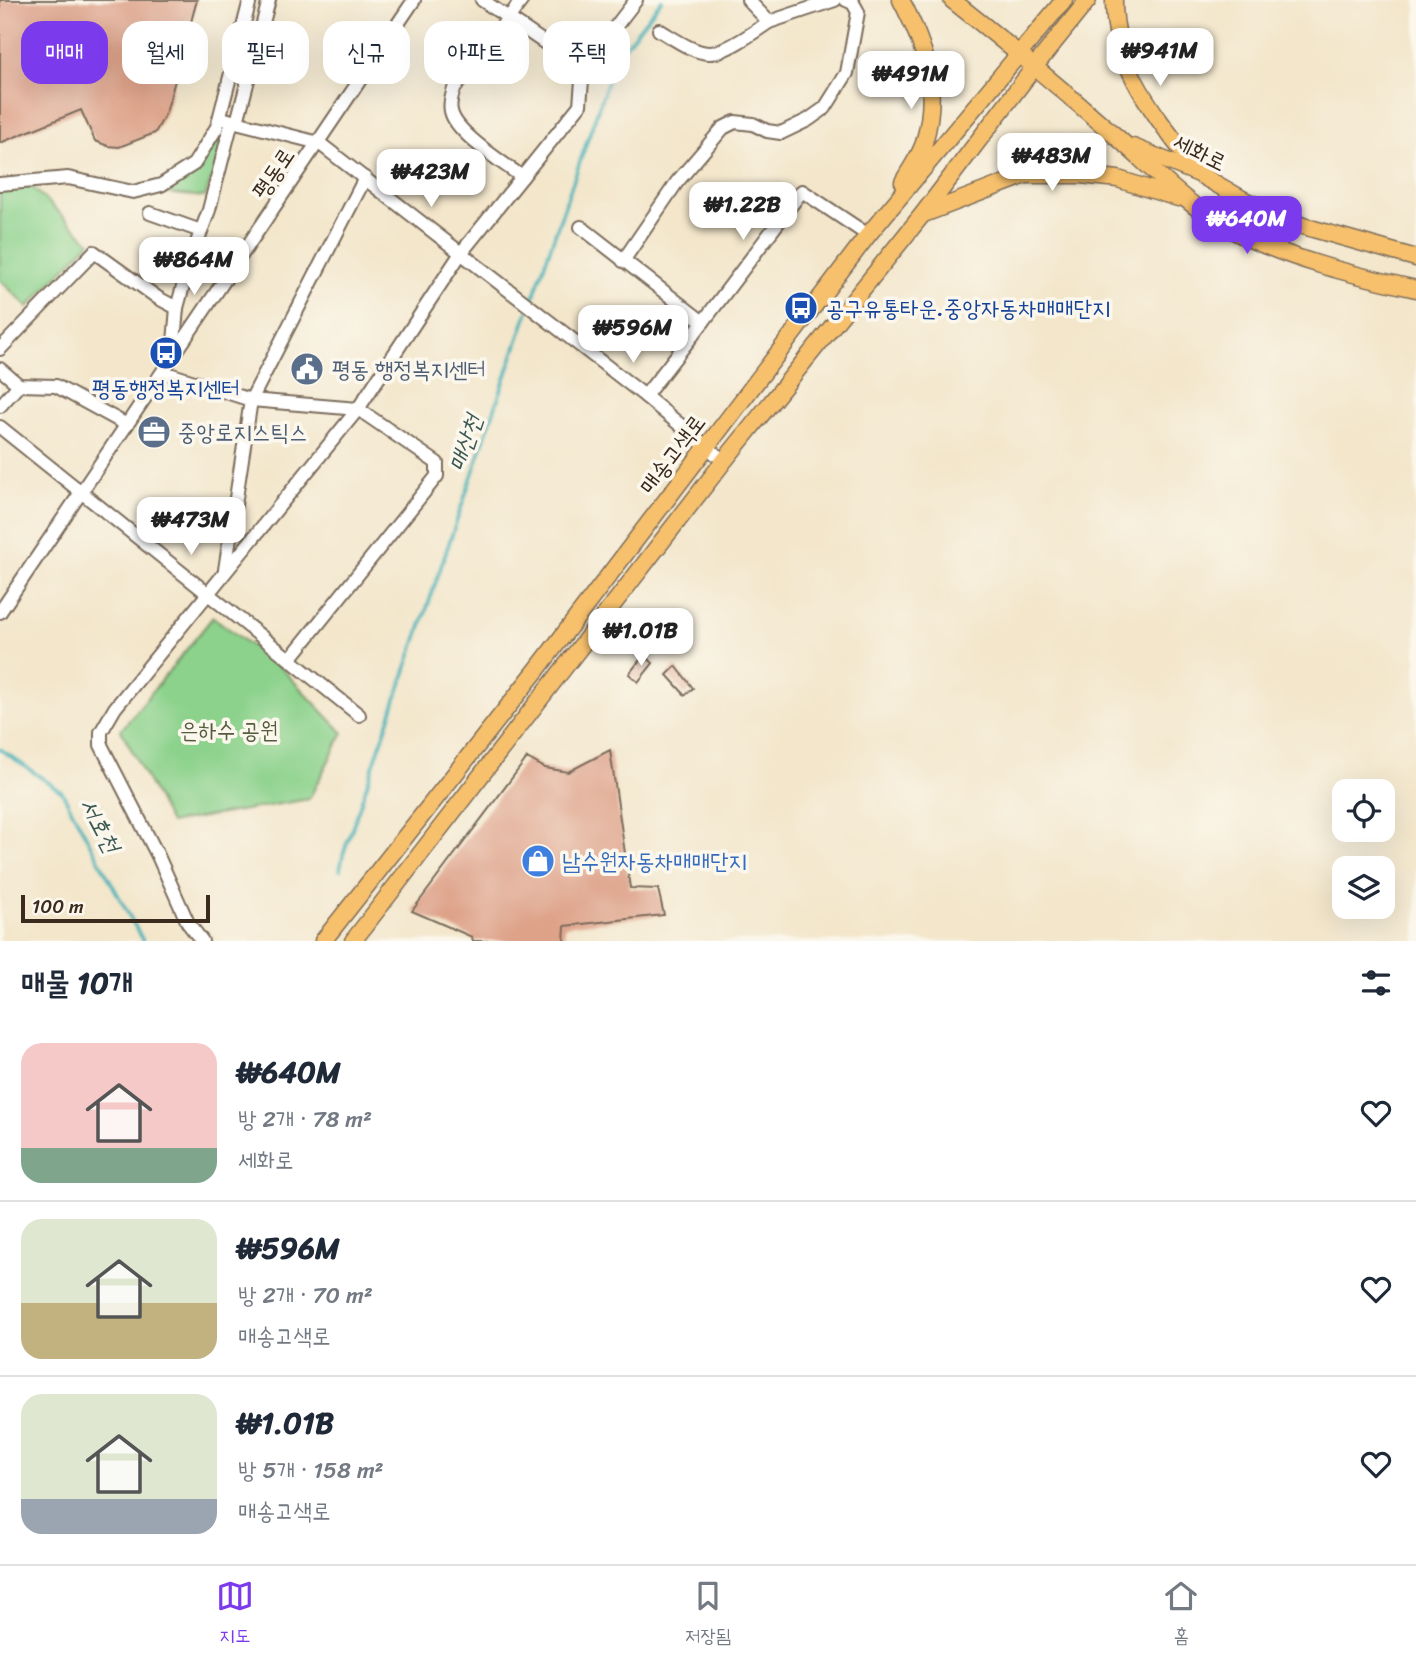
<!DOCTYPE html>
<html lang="ko">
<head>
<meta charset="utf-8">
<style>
  body { margin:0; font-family:Sriracha,"Poor Story",sans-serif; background:#f6f6f7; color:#1f2937; height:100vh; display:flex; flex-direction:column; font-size:26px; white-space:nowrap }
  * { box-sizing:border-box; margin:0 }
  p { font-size:23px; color:#747a83 }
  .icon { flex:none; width:38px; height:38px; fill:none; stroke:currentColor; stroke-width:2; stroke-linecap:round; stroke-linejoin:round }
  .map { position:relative; height:941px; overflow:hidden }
  .side { display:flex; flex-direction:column; background:#fff; flex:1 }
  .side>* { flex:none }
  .hud { position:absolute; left:21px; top:21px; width:700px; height:63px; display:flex; gap:14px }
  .fabs { position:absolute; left:1332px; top:779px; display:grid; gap:14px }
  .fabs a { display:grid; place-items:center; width:63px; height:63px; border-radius:14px; background:#fff; box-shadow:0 7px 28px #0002; font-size:35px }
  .scale { position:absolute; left:21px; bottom:18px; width:189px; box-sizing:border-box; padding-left:7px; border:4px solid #3b2a1e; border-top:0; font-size:19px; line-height:24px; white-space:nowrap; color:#3b2a1e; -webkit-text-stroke:5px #fbf7ec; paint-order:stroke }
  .price { position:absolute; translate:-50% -60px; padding:0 16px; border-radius:14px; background:#fff; color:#222; font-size:23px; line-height:46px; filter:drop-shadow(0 2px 4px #0008) }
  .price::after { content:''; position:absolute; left:50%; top:42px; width:21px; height:16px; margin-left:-10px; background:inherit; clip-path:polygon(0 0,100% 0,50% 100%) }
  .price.selected { background:#7c3aed; color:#fff }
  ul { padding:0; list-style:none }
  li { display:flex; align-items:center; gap:21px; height:175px; padding:0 21px }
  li+li { border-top:2px solid #e0e1e3 }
  li span { display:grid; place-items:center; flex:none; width:196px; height:140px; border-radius:21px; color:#555 }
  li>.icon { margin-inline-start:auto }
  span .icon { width:84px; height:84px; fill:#fffc; stroke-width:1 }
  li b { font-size:30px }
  h2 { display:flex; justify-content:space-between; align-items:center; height:84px; padding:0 21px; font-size:30px }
  .tag { padding:0 24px; border-radius:21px; background:#fff; box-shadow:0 7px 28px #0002; font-size:24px; line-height:63px }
  .tag.selected { background:#7c3aed; color:#fff }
  .menu { display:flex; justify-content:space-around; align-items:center; height:98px; border-top:2px solid #e0e1e3; background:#fff; font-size:19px; color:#747a83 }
  .menu a { display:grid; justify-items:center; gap:4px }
  .menu .selected { color:#7c3aed }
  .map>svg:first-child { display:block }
  .green { fill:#8cd28c; stroke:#647e55; stroke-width:2 }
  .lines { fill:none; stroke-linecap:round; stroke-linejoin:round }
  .stream { stroke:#40b1b7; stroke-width:3.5 }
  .building { fill:#dea289 }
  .minor-casing { stroke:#7b6c5b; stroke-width:16 }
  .major-casing { stroke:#7b6c5b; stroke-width:19 }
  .minor { stroke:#fff; stroke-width:12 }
  .major { stroke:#f7c06c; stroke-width:16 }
  .labels { text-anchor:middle; stroke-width:7; stroke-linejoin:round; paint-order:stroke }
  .street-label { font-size:23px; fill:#3b2a1e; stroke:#fbf7ec }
  .transit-label { font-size:23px; fill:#164399; stroke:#fbf7ec; text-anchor:start }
  .service-label { font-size:23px; fill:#4e5e75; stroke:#fbf7ec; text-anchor:start }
  .park-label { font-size:23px; fill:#535c3f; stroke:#fbf7ec }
  .shop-label { font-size:23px; fill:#366cbe; stroke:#fbf7ec; text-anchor:start }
  .water-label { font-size:24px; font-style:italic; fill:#3d5954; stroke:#fbf7ec }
</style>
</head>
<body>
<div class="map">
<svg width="1416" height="941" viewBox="0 0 1416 941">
  <rect width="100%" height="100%" fill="#fbf7ec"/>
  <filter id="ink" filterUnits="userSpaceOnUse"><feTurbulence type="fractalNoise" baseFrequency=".0143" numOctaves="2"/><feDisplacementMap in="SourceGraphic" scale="14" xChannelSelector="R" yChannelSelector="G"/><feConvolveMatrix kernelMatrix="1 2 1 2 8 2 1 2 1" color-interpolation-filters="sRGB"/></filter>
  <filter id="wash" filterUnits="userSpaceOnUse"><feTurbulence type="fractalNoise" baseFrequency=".00686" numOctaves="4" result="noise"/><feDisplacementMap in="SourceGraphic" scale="28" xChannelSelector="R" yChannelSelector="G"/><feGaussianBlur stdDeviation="1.57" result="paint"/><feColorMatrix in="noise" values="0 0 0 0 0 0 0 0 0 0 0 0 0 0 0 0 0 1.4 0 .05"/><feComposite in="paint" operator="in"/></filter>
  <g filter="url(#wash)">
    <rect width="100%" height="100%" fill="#f3e6cb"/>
    <g class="green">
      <polygon points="229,128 205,197 148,192 196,167"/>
      <polygon points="30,185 90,242 28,307 0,280 0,191"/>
      <polygon points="213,617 282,669 343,733 309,799 170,823 121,730"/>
    </g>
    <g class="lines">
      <g class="stream">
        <polyline points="531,304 607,83 621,51 662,0"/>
        <polyline points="0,749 62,792 143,941"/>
        <polyline points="340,870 343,855 528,311"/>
      </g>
    </g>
    <g id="blocks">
      <g class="building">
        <polygon points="0,0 197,0 166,113 155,133 119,147 108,146 95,141 81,110 0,143"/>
        <polygon points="644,655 653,663 638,682 629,674"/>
        <polygon points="676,666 693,688 685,695 667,675"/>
        <polygon points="610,750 630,888 658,889 664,915 565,926 564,941 473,941 472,937 412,911 527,758 545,768 568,772"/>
      </g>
    </g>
  </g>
  <g filter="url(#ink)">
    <use href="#blocks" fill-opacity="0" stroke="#7b6c5b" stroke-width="2"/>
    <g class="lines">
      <defs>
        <g id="minor">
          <polyline points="482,0 583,69 636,0"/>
          <path d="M522 0 454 89C452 96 449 103 451 111 455 133 504 163 522 177"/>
          <polyline points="769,22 835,0"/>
          <path d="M659 30C673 38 693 53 710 53 725 53 756 31 769 22L748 0"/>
          <polyline points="232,121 319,143 645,396 724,461"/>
          <polyline points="237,122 269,0"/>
          <polyline points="0,184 68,178 133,192 161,185 194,164 217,127 250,0"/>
          <polyline points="150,213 201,231"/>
          <polyline points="581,227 703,322"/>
          <polyline points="623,261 677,182 723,128 735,122 753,124 767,131 781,133 808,120 825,108 847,73 858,12 853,3 846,0"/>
          <polyline points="0,349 94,252 158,298 177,308"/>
          <polyline points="173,353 177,308 189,264 209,210 232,121 225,119"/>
          <polyline points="0,369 19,385 56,386 127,425"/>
          <polyline points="163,372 251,400 358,409 437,463 437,476 290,659"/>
          <polyline points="645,396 703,322 802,191 868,235"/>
          <polyline points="0,406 19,385"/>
          <polyline points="0,427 359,715"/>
          <polyline points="225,570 251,400 365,178"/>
          <polyline points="0,612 414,0"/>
          <polyline points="202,941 188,923 158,856 101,745 101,732 115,708 358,409 461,253 580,105 583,69"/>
        </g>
        <g id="major">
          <path d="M901 0C926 48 940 88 924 143 920 156 910 169 903 182"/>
          <path d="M952 0C1009 45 1064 91 1119 139 1155 171 1187 206 1230 229 1286 259 1354 275 1416 289"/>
          <path d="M1114 0C1113 68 1160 121 1198 172"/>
          <polyline points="1133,147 1199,174 1244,200 1303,226 1416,258"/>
          <polyline points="924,214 1026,175 1081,175 1118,179 1178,198"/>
          <polyline points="323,941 536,671 868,235 1064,0"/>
          <polyline points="353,941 724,461 922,215 1035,66 1088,0"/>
        </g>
      </defs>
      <use href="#minor" class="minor-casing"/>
      <use href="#major" class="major-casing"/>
      <use href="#minor" class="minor"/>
      <use href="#major" class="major"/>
    </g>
  </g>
  <defs>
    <symbol id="bus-disc" viewBox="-11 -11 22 22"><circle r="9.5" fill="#1a4fb4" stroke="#fbf7ec"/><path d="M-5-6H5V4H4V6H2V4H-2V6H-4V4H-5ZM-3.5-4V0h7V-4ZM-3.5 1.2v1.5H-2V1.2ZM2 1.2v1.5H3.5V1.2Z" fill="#fff"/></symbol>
    <symbol id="civic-disc" viewBox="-11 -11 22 22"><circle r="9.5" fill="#5c6f8a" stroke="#fbf7ec"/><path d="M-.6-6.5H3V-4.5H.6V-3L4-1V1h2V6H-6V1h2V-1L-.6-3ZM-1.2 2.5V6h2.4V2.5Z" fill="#fff"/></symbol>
    <symbol id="office-disc" viewBox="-11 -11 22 22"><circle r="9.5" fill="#5c6f8a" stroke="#fbf7ec"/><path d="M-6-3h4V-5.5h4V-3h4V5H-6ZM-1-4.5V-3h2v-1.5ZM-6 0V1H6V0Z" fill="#fff"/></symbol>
    <symbol id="shop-disc" viewBox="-11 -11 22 22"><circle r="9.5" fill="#3f7fe0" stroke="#fbf7ec"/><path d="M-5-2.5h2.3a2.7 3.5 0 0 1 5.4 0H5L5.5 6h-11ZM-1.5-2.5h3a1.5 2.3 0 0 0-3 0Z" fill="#fff"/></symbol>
  </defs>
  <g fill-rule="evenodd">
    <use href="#bus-disc" x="782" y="289" width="38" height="38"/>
    <use href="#bus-disc" x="147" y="334" width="38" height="38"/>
    <use href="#civic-disc" x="288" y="350" width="38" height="38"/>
    <use href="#office-disc" x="135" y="413" width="38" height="38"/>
    <use href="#shop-disc" x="519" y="842" width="38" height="38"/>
  </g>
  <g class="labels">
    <g class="street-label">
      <text transform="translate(1200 152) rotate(26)" y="8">세화로</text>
      <text transform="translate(273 173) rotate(-56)" y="8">평동로</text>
      <text transform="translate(672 454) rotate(-53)" y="8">매송고색로</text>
    </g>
    <g class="transit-label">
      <text x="826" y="316">공구유통타운.중앙자동차매매단지</text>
      <text x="166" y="396" text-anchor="middle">평동행정복지센터</text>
    </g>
    <g class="service-label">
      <text x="332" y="377">평동 행정복지센터</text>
      <text x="178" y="440">중앙로지스틱스</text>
    </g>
    <g class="park-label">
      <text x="229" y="738">은하수 공원</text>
    </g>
    <g class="shop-label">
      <text x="562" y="869">남수원자동차매매단지</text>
    </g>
    <g class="water-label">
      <text transform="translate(465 443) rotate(-71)" y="8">매산천</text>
      <text transform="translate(100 825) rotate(62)" y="8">서호천</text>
    </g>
  </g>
</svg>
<div class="fabs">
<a><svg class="icon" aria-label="locate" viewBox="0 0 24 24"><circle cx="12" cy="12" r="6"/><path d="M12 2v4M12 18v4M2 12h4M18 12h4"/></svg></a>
<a><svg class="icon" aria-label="layers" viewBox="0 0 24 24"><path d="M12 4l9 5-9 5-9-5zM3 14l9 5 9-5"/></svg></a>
</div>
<div class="scale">100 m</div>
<b class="price" style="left:1160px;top:88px">₩941M</b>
<b class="price" style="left:911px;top:111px">₩491M</b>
<b class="price" style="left:1052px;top:193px">₩483M</b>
<b class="price" style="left:431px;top:209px">₩423M</b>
<b class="price" style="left:743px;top:242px">₩1.22B</b>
<b class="price selected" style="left:1247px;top:256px">₩640M</b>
<b class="price" style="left:194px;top:297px">₩864M</b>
<b class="price" style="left:633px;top:365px">₩596M</b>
<b class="price" style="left:191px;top:557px">₩473M</b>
<b class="price" style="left:641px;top:668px">₩1.01B</b>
<div class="hud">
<a class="tag selected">매매</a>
<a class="tag">월세</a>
<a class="tag">필터</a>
<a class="tag">신규</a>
<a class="tag">아파트</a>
<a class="tag">주택</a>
</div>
</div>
<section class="side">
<h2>매물 10개<svg class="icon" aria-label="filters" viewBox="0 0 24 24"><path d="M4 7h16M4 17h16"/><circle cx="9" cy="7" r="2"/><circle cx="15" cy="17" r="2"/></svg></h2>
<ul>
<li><span style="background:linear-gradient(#f6c9c9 75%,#7fa58c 0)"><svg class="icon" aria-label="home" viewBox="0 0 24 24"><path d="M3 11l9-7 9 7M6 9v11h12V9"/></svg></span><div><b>₩640M</b><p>방 2개 · 78 m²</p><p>세화로</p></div><svg class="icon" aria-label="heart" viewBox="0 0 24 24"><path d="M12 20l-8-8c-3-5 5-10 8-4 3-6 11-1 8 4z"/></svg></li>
<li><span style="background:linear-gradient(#dfe7d0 60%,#c2b280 0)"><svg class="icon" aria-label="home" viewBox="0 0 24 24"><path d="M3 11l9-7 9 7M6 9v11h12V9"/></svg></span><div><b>₩596M</b><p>방 2개 · 70 m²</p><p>매송고색로</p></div><svg class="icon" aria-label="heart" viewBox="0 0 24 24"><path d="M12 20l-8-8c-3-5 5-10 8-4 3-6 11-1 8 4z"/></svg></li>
<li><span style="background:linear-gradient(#dfe7d0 75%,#9aa5b1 0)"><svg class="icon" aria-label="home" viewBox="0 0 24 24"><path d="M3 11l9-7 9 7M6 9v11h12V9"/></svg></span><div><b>₩1.01B</b><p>방 5개 · 158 m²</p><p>매송고색로</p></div><svg class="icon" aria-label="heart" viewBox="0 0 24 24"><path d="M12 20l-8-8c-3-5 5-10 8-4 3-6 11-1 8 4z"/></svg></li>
</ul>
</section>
<nav class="menu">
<a class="selected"><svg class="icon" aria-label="map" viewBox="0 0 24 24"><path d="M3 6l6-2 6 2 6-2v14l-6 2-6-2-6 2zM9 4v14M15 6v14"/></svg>지도</a>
<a><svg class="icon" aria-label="saved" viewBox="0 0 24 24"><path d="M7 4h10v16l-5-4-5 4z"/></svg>저장됨</a>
<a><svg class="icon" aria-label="home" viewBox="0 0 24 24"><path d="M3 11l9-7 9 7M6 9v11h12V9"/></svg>홈</a>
</nav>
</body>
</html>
